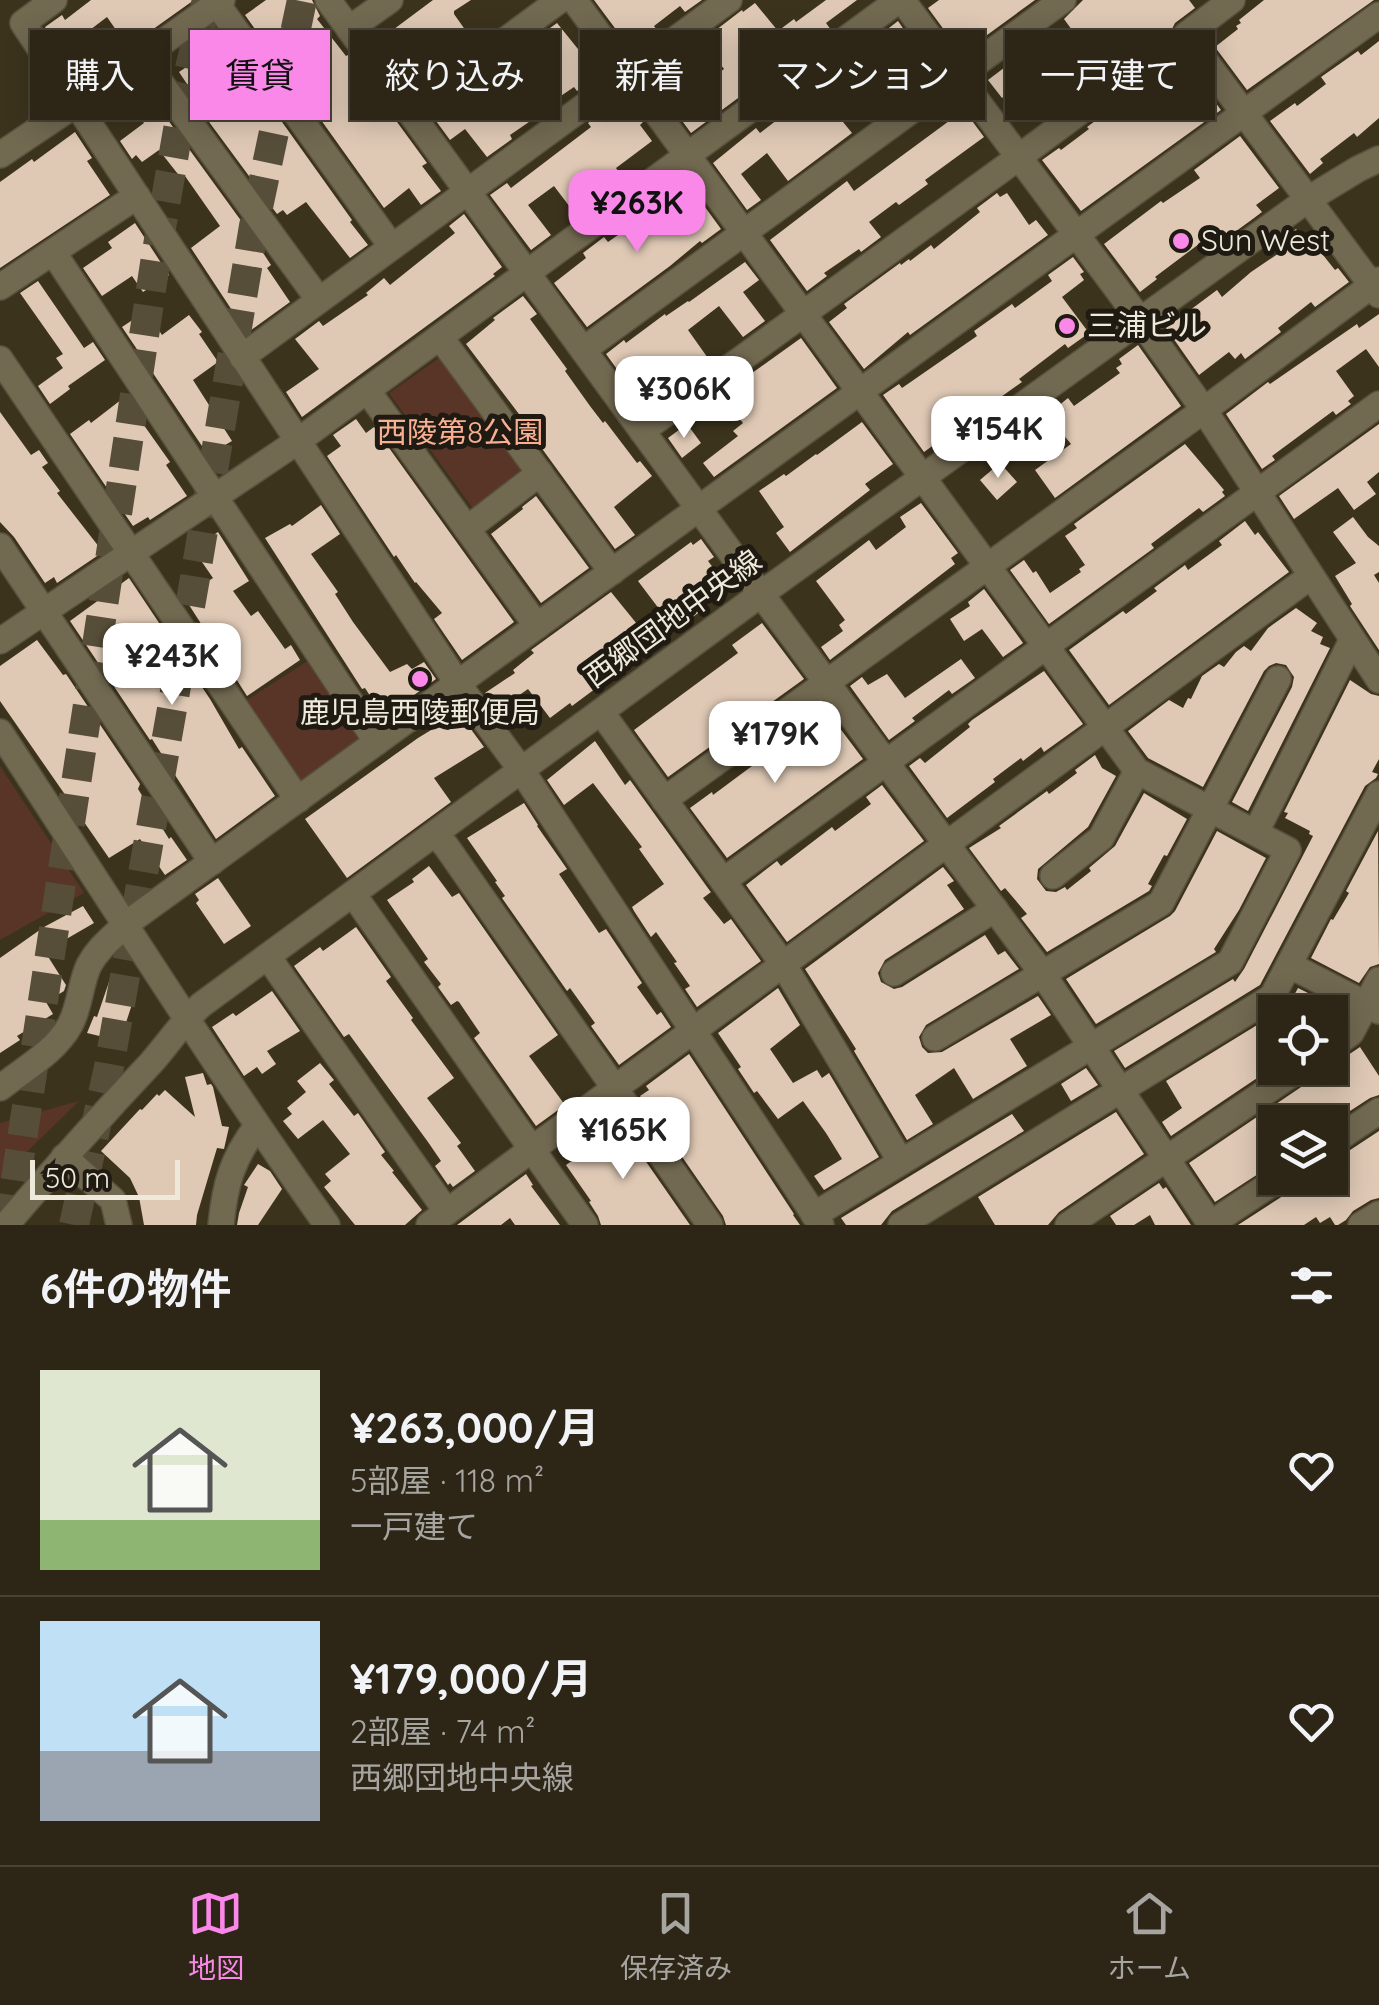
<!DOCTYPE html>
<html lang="ja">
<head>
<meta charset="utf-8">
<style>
  body { margin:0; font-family:Quicksand,"Noto Sans JP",sans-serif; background:#352e1f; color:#f1f3f6; height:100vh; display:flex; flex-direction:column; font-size:38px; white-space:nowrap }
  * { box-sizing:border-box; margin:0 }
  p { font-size:32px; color:#a7a5a1 }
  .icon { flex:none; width:55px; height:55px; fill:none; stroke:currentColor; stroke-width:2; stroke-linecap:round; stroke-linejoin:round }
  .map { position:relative; height:1225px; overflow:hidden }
  .side { display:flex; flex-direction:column; background:#2d2616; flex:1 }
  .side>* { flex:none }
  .hud { position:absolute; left:30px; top:30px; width:1320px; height:90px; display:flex; gap:20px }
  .fabs { position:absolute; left:1258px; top:995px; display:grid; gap:20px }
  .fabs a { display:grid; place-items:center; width:90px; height:90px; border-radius:0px; background:#2d2616; box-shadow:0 5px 25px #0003,0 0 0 2px #484335; font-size:50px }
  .scale { position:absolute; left:30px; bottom:25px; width:150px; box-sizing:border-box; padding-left:10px; border:5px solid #eee9db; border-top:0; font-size:28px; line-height:35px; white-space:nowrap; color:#eee9db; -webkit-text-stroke:8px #1f1b12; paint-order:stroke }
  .price { position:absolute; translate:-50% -85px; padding:0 22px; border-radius:20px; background:#fff; color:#222; font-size:32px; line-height:65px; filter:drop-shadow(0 2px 5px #0008) }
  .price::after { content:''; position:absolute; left:50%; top:60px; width:30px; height:22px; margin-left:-15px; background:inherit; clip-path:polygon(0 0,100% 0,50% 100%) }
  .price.on { background:#f988e9; color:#111 }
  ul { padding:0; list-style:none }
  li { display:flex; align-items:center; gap:30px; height:250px; padding:0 40px }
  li+li { border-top:2px solid #484335 }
  li span { display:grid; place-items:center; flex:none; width:280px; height:200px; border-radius:0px; color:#555 }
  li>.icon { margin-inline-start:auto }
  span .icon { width:120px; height:120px; fill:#fffc; stroke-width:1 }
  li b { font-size:42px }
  h2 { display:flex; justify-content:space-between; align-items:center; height:120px; padding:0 40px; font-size:42px }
  .chip { padding:0 35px; border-radius:0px; background:#2d2616; box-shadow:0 5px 25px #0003,0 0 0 2px #484335; font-size:35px; line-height:90px }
  .chip.on { background:#f988e9; color:#111 }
  .tab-bar { display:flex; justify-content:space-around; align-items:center; height:140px; border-top:2px solid #484335; background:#2d2616; font-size:28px; color:#a7a5a1 }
  .tab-bar a { display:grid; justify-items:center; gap:5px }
  .tab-bar .on { color:#f988e9 }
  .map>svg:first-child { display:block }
  .green { fill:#583527 }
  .building { fill:#dfc9b5 }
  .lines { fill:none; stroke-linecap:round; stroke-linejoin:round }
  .highway-tunnel { stroke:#574e3a; stroke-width:30; stroke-dasharray:30 15; stroke-linecap:butt }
  .minor-casing { stroke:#58513d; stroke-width:28 }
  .minor { stroke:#726951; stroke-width:25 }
  .poi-dot { fill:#f988e9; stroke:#1f1b12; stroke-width:4 }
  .labels { text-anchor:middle; stroke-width:10; stroke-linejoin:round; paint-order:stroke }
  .poi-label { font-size:30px; fill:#eee9db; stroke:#1f1b12; text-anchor:start }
  .park-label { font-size:30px; fill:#f8af92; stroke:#1f1b12 }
  .street-label { font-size:30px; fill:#eee9db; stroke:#1f1b12 }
</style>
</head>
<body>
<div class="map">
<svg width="1379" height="1225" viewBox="0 0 1379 1225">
  <rect width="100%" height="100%" fill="#3c331d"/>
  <g class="green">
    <polygon points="445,354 530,470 474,510 389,393"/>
    <polygon points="309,660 358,738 358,746 302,784 244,702"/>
    <polygon points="0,766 84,893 0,940"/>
    <polygon points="79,1101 0,1178 0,1123"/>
  </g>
  <g class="building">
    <polygon points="91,0 194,0 128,47 107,17 61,52 45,27 62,15 65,20"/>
    <polygon points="266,0 312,0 320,16 317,19 346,56 348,55 427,163 422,166 441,191 421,205 409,188 384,208 278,60 281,58 264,34 260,36 245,15"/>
    <polygon points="433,0 471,0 454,11 454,14 473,41 464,47 466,49 412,88 378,41"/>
    <polygon points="594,0 702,0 685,12 680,6 654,26 658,32 632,51"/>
    <polygon points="826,0 857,0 826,23 831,30 816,40 811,34 787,52 792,58 691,133 655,84 674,70 692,93 724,69 703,40 742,10 743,12 755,3 778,31 794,19 796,22"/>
    <polygon points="939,0 1035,0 972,46 960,30 950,38 928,8"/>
    <polygon points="1083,0 1189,0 1195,8 1175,23 1170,33 1156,35 1087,86 1076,71 1093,59 1064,19"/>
    <polygon points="1264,0 1374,0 1247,90 1215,47 1238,29 1236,26 1241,23 1239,20"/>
    <polygon points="898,21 907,34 897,41 916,66 925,59 936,73 875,117 837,68"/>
    <polygon points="557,23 582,54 589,49 605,70 577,91 574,87 527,119 529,122 510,135 512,139 487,157 465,129 450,140 436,121 483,91 478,85 502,67 500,64"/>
    <polygon points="1379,41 1379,118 1357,137 1354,133 1320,159 1323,163 1310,174 1270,121 1295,103 1297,106 1326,84 1321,77 1358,51 1361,55"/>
    <polygon points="215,48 223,60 229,56 243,76 247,73 352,220 350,222 368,245 350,258 306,202 287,215 283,210 277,214 198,107 201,105 179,72"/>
    <polygon points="1017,58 1031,76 1002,98 988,80"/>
    <polygon points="1186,63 1221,110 1081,211 1042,160 1059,148 1061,150 1089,129 1087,127 1158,74 1163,81"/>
    <polygon points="812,84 852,133 788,181 767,153 741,174 761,200 747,210 713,163 756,128 760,133 799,103 801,99 798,94"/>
    <polygon points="149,94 250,233 271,265 267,268 290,302 247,333 191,248 220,226 185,176 181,178 159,150 142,162 136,155 132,159 120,141 144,123 132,107"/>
    <polygon points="625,97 643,122 640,125 652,141 616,168 624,180 576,215 554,186 528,205 551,235 531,250 490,195 507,183 511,188 591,127 588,123"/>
    <polygon points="964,110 984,137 925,180 928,184 899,205 896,202 869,222 881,237 861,252 859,249 824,273 827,276 807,291 770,240 847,181 854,191"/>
    <polygon points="75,132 92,158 87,161 110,195 0,268 0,182 32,159 34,162"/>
    <polygon points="1240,136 1279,188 1256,205 1262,212 1250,221 1210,250 1203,241 1155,277 1157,279 1140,292 1104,244 1161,201 1163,203 1200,178 1194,170"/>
    <polygon points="685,184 689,185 721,229 702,243 700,241 670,266 587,327 554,283 586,258 583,253 604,237 608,242 658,207 657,206"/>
    <polygon points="997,193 1000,197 1007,193 1029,225 1036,220 1048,235 910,335 908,332 864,369 829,322 847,308 844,304 900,263 901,265 909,259 910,261 931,245 934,249 980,212 977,208"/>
    <polygon points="464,214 502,267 493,274 495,276 302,417 286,392 319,369 295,339 319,321 323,326 368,295 366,293 384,278 390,285 455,233 449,226"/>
    <polygon points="135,223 169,275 143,292 132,276 102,296 83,268 112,248 108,242"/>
    <polygon points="1296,229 1302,238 1307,235 1335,270 1338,268 1349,282 1315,307 1311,302 1278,328 1281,332 1245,359 1241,353 1235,359 1229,352 1199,375 1166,328 1217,290 1222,297 1251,272 1288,247 1282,239"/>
    <polygon points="1073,257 1084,272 1080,274 1084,280 1062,297 1089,333 1068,348 1065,344 1019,379 1022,382 924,452 883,395 899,384 902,388 977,336 974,331 1012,304 1015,308 1052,281 1048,275"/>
    <polygon points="745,262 759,280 743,292 765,321 743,337 719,306 688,330 710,361 645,408 606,354 624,340 626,343 665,314 666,316 688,301 689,302"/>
    <polygon points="38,281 84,348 93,342 105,360 68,386 70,389 50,404 38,386 63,368 56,358 63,354 20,293"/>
    <polygon points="523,296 537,314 530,319 567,369 565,371 590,406 603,423 605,421 637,463 640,461 652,476 614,507 635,535 615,549 535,439 537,438 466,344 495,320 493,318"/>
    <polygon points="146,311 162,335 189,315 202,332 199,334 218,362 193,380 232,441 208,455 122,327"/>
    <polygon points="1379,314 1379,367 1366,349 1336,371 1354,396 1348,401 1351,404 1336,415 1333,411 1272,456 1275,460 1262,469 1226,414 1268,382 1270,384 1357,324 1359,328"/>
    <polygon points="801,338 837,388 714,477 703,463 738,436 733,431 743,423 720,396"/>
    <polygon points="1138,345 1181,406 1055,498 1035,470 1071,444 1052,421 1057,416 1052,411 1068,398 1074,406 1120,373 1116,368 1122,364 1119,359"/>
    <polygon points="126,396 139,412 136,414 170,462 166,465 187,496 150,520 148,517 133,526 70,434 89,420 91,423"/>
    <polygon points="0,412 31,455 39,450 48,463 42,467 60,491 57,493 103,552 57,583 54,577 45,583 14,537 0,522"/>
    <polygon points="356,419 366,433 374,427 514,622 462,660 434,619 442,613 416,582 415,583 396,555 394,557 327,456 341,446 333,435"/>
    <polygon points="862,422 893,464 865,484 870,490 790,552 776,533 784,527 759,491 784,474 786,476 816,454 817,455"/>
    <polygon points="687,424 701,443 682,458 668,438"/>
    <polygon points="1379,424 1379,472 1367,482 1376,494 1354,510 1338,488 1294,519 1279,496"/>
    <polygon points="1185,444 1224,490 1222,492 1225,496 1203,512 1199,508 1151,544 1154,548 1049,624 1010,570 1024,560 1033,573 1036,571 1050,593 1081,572 1079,569 1085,565 1065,536 1077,528 1074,524"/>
    <polygon points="1000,463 1017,482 997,500 980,480"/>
    <polygon points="536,496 589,568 541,603 491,534 523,509 522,507"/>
    <polygon points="921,503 958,553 951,558 955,564 830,660 821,647 843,631 839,625 845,620 816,581 869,540 876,550 906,527 900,517"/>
    <polygon points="321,505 340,534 311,554 338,592 335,594 353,622 390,672 407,664 412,669 424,662 436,679 384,717 365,688 362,689 265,538 290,524 292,526"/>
    <polygon points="1353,517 1368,537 1379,546 1379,572 1374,575 1379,583 1379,650 1350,606 1352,604 1335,576 1356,563 1333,532"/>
    <polygon points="1245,521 1255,535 1258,532 1289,572 1109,705 1069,650 1123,611 1126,614 1157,591 1154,588 1185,565 1188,570 1222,545 1219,541"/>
    <polygon points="218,532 249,581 233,591 251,616 258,611 285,649 291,645 300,660 247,696 184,597 213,578 193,549"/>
    <polygon points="701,539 714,557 708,561 726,585 701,603 705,608 675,630 638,581 691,542 693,545"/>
    <polygon points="129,578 210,699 239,749 242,747 275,796 216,839 152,739 150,740 70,621"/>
    <polygon points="984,589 1023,643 1003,657 982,629 964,641 950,619 970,606 968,602"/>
    <polygon points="611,592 654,645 572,706 570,703 550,718 528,689 498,710 485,693 515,673 513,670 534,653 531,650"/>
    <polygon points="1296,608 1317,623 1311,631 1323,637 1320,644 1330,648 1248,811 1232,802 1292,687 1294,677 1286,665 1276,663 1269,666 1264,671 1203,787 1148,758 1128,731 1169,700 1183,708 1188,698 1191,699 1202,676 1219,664 1224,667 1236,652 1244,646 1251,651 1268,628"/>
    <polygon points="762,623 804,679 668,777 634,730 738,653 732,645"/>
    <polygon points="37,640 63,675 66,674 140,784 138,789 169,839 171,837 187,860 165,875 140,839 109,858 0,701 0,666"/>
    <polygon points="961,659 975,678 952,694 949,690 912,718 915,721 889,740 850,686 862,677 868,685 887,674 905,698"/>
    <polygon points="1044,671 1083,724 1044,752 1041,747 1023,761 1021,758 993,779 995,782 947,818 909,766 920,758 925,763 970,727 968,724 972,720"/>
    <polygon points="1350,680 1371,694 1379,696 1379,759 1372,772 1378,774 1376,778 1365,786 1260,985 1125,1068 1114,1051 1233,979 1235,982 1244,969 1313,836 1309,834 1310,831 1285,818 1288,813 1284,812"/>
    <polygon points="459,713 484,747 434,778 451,802 347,878 305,819 418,738"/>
    <polygon points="801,721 814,739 836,723 863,759 727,858 690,808 712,792 713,795 787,740 782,735"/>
    <polygon points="595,741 625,785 630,780 710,891 711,892 703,898 724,924 731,919 761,961 697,1007 685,989 690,986 674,963 677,962 656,932 651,937 634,911 632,907 664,884 639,849 642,847 593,783 564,805 547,780"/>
    <polygon points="1095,755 1102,768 1116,776 1088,827 1038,869 1037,879 1046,891 1056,892 1065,887 1067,890 1091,871 1089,868 1115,846 1144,793 1187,819 1167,856 1164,855 1148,884 1152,886 1149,891 1047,952 1021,918 1027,914 1005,888 1001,891 969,848 1001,828 999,826 1047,791 1049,794 1077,773 1075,770"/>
    <polygon points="882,785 924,841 787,942 746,885 777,861 781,866 832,827 835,831 871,804 866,797"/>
    <polygon points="524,803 538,825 537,826 567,869 559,874 599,933 606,929 642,983 637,987 657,1015 661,1012 671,1027 619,1065 591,1026 595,1023 570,988 567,991 502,898 505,896 495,882 497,881 467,838"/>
    <polygon points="1217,831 1266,858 1239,910 1214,949 1216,952 1096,1024 1066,979 1170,916 1175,911"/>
    <polygon points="1378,831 1379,964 1370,967 1359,983 1311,958 1331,919 1333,920 1349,893 1346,891"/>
    <polygon points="429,866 452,897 459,893 558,1035 529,1056 565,1105 536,1126 474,1038 480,1033 459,1002 457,1001 451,1005 438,987 441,984 424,962 428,959 387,900 414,882 412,879"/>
    <polygon points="943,867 954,881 947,885 964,909 885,960 878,973 881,982 894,989 902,987 985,935 998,955 1005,951 1019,969 926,1025 919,1037 922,1047 928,1053 942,1052 1038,996 1051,1015 1010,1039 1027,1066 973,1099 954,1068 915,1095 933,1124 907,1140 854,1051 856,1049 805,969"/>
    <polygon points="218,878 251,926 224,944 196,903 199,900 195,894"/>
    <polygon points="83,906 94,923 56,945 58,948 47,955 66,985 64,991 46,1002 53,1014 17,1036 20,1040 0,1053 0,958 44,927"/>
    <polygon points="356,927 391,977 386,981 413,1018 411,1020 454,1078 427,1098 461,1143 457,1146 475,1171 453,1187 450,1183 448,1185 435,1166 441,1161 428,1142 349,1034 344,1037 294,966 320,947 323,951"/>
    <polygon points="110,979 137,989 120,1041 87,1033 94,1016 97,1017"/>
    <polygon points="778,988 800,1025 770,1049 793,1083 817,1070 822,1078 829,1073 879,1157 824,1190 814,1176 842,1159 826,1133 803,1101 778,1119 757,1091 754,1093 738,1069 741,1067 718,1033"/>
    <polygon points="1298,988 1344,1011 1338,1022 1330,1028 1330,1012 1285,1012"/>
    <polygon points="272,991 300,1031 267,1051 276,1064 262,1074 257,1067 244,1076 212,1027 233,1013 236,1016"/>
    <polygon points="1275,1014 1275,1066 1171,1136 1162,1122 1182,1108 1166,1081"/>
    <polygon points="1360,1047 1379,1076 1379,1095 1370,1098 1330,1124 1330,1122 1275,1122 1275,1163 1215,1202 1189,1163 1310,1081 1315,1076 1317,1068 1330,1068 1330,1064 1339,1061"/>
    <polygon points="689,1054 794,1214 793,1215 800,1225 726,1225 723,1216 640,1096 649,1090 646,1086"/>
    <polygon points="320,1063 334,1080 329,1084 354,1116 358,1113 385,1152 381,1155 394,1171 392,1172 422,1210 405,1225 355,1225 324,1187 331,1181 325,1174 350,1154 323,1120 298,1139 283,1121 292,1114 287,1108 306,1092 297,1081"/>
    <polygon points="1086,1068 1098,1085 1071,1101 1061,1084"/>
    <polygon points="203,1073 207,1085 211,1084 213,1087 222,1126 229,1127 224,1149 217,1148 197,1215 196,1225 144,1225 139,1197 130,1178 101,1151 140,1109 142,1110 157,1094 159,1096 165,1090 195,1117 185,1077"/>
    <polygon points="1116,1112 1144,1154 1059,1212 1048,1225 995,1225 978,1197"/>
    <polygon points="1012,1114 1024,1131 892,1211 881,1225 846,1225 841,1218"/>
    <polygon points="614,1115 622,1127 690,1225 601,1225 598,1216 589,1202 591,1201 566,1165 596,1144 588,1133"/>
    <polygon points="1379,1131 1379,1198 1371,1200 1353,1211 1346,1220 1338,1225 1335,1225 1330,1217 1320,1223 1316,1217 1304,1225 1238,1225 1289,1192 1299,1178 1330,1178 1330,1166 1339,1159 1338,1158"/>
    <polygon points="258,1164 270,1171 282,1189 258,1225 237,1225 239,1213 248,1187 244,1185"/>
    <polygon points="526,1174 533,1185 531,1186 560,1225 515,1225 510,1218 501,1225 457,1225"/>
    <polygon points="1159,1183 1163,1189 1166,1187 1191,1225 1155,1225 1150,1215 1134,1225 1116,1225 1110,1216"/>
  </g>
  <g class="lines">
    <g class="highway-tunnel">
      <polyline points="9,1225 156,257 186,84 207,0"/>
      <polyline points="74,1225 109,1067 195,578 254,226 302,0"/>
    </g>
    <defs>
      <g id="minor">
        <polyline points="54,0 23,23 458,684 522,771 821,1225"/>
        <polyline points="328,0 761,594 1042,973 1211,1225"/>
        <polyline points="574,0 1137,771 1288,850 1230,962 814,1215"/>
        <polyline points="902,0 1140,320 1204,410 1379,680"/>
        <polyline points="1232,0 1186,35 1379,295"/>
        <polyline points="217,4 392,247"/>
        <polyline points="349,29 390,0"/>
        <polyline points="142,57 319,300"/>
        <polyline points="409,111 560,0"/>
        <polyline points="0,155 76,104 222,0"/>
        <polyline points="53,252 377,742"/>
        <polyline points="0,287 137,196"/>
        <polyline points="440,337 612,572"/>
        <polyline points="583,350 1063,0"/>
        <polyline points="242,357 729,0"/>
        <polyline points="0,359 298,800"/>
        <polyline points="367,390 537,626"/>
        <polyline points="642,431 1019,157 1166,48"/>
        <polyline points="467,529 540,473"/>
        <polyline points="0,546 212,862"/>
        <polyline points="0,641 298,441 899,0"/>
        <polyline points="601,712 783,964 901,1162"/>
        <path d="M0 732C108 897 213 1064 327 1225"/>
        <polyline points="664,800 1204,410 1379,280"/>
        <polyline points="1256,832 1352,640"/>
        <polyline points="435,834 446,846 710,1225"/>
        <polyline points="1053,876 1101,838 1137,771"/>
        <polyline points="723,881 1379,404"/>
        <polyline points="353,894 585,1225"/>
        <polyline points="268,957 447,1212"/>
        <polyline points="1289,965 1379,1011"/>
        <polyline points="894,973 995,909"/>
        <polyline points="935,1038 1161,903 1278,679"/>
        <polyline points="1330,1048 1351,1033 1379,980"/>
        <path d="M0 1088C24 1069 55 1052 70 1025 80 1007 80 984 89 965 98 948 113 937 126 924L1379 15"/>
        <polyline points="1330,1144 1379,1111"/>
        <polyline points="64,1157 113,1200 119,1225"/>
        <path d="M6 1225C53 1170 101 1116 151 1063 168 1044 182 1022 201 1005L761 594 1307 200 1358 169 1379 159"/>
        <path d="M221 1225C225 1184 232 1159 257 1126"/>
        <polyline points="429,1225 1311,576"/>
        <polyline points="901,1225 1272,997 1379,794"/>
        <polyline points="1068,1225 1301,1068"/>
        <polyline points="1209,1225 1280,1178"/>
        <polyline points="1361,1225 1379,1214"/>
      </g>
    </defs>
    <use href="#minor" class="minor-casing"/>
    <use href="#minor" class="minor"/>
  </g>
  <g class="poi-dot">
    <circle cx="1181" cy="241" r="10"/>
    <circle cx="1067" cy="326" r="10"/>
    <circle cx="420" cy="679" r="10"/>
  </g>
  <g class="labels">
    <g class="poi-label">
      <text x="1201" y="251">Sun West</text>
      <text x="1087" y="336">三浦ビル</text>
      <text x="420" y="723" text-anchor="middle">鹿児島西陵郵便局</text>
    </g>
    <g class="park-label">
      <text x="460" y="443">西陵第8公園</text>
    </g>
    <g class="street-label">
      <text transform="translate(673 619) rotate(-36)" y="10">西郷団地中央線</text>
    </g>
  </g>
</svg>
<div class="fabs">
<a><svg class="icon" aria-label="locate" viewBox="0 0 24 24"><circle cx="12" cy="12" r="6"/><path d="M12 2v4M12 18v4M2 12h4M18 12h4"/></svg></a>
<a><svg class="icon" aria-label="layers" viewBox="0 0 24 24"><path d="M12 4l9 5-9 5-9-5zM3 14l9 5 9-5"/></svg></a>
</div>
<div class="scale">50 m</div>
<b class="price on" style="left:637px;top:255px">¥263K</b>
<b class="price" style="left:684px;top:441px">¥306K</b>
<b class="price" style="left:998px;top:481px">¥154K</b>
<b class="price" style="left:172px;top:708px">¥243K</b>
<b class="price" style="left:775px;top:786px">¥179K</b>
<b class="price" style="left:623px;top:1182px">¥165K</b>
<div class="hud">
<a class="chip">購入</a>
<a class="chip on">賃貸</a>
<a class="chip">絞り込み</a>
<a class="chip">新着</a>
<a class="chip">マンション</a>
<a class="chip">一戸建て</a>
</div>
</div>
<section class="side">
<h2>6件の物件<svg class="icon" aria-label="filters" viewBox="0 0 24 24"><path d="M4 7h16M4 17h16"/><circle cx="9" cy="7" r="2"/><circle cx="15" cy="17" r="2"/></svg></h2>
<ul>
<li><span style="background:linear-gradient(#dfe7d0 75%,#8fb573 0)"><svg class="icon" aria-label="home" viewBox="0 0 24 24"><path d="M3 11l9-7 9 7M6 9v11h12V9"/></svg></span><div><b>¥263,000/月</b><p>5部屋 · 118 m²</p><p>一戸建て</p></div><svg class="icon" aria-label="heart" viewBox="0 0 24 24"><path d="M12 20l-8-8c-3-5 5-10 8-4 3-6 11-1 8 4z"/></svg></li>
<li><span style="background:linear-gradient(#bfe0f5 65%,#9aa5b1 0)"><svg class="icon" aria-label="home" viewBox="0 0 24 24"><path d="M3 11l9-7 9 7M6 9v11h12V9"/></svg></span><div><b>¥179,000/月</b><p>2部屋 · 74 m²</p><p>西郷団地中央線</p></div><svg class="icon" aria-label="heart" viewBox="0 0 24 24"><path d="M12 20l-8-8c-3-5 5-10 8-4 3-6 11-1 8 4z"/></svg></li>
</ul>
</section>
<nav class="tab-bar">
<a class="on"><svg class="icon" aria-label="map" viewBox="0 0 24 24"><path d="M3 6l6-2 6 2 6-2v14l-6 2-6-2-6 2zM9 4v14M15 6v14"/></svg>地図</a>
<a><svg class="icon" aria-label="saved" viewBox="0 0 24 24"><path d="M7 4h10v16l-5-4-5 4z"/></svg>保存済み</a>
<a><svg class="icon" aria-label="home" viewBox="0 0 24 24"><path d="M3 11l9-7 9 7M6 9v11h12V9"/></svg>ホーム</a>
</nav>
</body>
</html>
